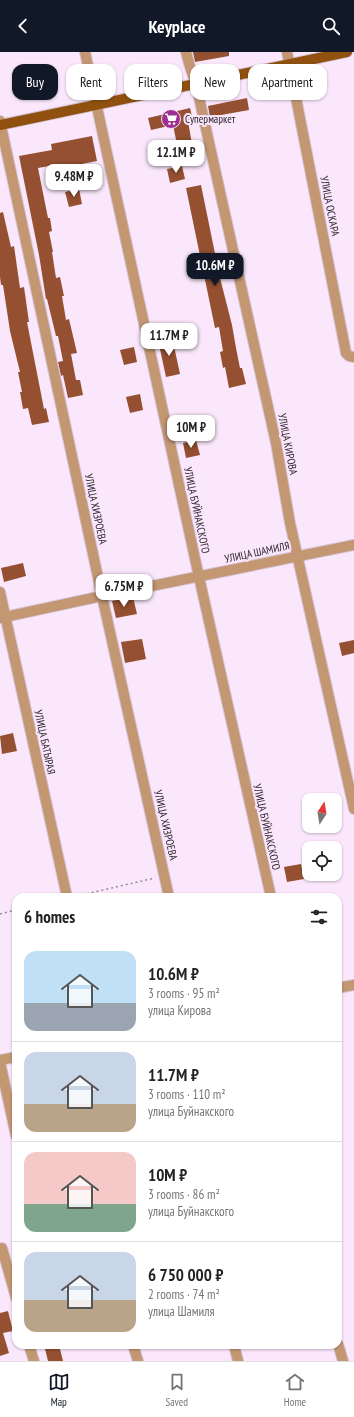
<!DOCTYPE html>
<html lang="en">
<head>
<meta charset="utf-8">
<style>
  body { margin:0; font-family:"PT Sans Narrow",sans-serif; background:#f6f6f6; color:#222; height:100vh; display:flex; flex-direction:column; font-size:15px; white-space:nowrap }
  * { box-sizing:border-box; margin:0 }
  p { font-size:13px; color:#767676 }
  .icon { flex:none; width:22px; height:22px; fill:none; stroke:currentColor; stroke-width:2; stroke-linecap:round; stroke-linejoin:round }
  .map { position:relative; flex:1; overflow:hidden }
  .side { position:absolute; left:12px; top:841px; width:330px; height:456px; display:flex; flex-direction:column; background:#fff; border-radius:12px; box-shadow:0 1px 3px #0004 }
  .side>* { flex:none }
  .hud { position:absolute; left:12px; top:12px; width:330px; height:36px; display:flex; gap:8px }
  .needle { width:26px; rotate:12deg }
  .controls { position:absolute; left:302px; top:741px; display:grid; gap:8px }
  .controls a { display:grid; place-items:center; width:40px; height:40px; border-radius:8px; background:#fff; box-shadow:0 1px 3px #0004; font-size:20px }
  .price { position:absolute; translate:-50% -34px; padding:0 9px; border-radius:8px; background:#fff; color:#222; font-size:13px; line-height:26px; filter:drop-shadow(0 1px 2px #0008) }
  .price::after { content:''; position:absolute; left:50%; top:24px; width:12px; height:9px; margin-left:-6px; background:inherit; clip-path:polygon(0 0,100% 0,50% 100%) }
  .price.active { background:#111827; color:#fff }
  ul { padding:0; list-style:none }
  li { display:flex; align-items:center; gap:12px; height:100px; padding:0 12px }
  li+li { border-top:1px solid #e0e0e0 }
  li span { display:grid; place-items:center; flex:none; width:112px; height:80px; border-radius:12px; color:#555 }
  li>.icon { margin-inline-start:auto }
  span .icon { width:48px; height:48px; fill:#fffc; stroke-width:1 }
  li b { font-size:17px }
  h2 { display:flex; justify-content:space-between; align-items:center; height:48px; padding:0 12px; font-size:17px }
  .chip { padding:0 14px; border-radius:12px; background:#fff; box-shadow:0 1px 3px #0004; font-size:14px; line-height:36px }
  .chip.active { background:#111827; color:#fff }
  header { display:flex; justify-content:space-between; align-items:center; height:52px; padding:0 12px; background:#111827; color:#fff; font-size:18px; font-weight:700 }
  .dock { display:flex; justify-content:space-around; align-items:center; height:56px; border-top:1px solid #e0e0e0; background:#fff; font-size:11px; color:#767676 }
  .dock a { display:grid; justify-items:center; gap:2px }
  .dock .active { color:#111827 }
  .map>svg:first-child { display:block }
  .building { fill:#955031 }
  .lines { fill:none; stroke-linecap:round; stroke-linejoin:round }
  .minor-casing { stroke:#d5c4d7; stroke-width:12 }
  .major-casing { stroke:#d5c4d7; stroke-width:12 }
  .path { stroke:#948795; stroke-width:1.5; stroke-dasharray:2 3; stroke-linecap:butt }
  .minor { stroke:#c49773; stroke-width:10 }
  .major { stroke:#90510e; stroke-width:10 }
  .labels { text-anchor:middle; stroke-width:4; stroke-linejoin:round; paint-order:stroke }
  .poi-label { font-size:11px; fill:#2c252d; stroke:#fae7fc; text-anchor:start }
  .street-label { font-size:11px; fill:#2c252d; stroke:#fae7fc }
</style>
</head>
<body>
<header><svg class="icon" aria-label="back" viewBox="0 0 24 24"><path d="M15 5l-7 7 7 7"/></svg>Keyplace<svg class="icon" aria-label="search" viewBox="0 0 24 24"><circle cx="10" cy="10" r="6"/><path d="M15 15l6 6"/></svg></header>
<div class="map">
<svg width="354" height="1309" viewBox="0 0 354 1309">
  <rect width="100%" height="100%" fill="#fae7fc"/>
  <g class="building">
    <polygon points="193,0 229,0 229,4 195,10"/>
    <polygon points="247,46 249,58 210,65 208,54"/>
    <polygon points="190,56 193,68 188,69 194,104 180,107 173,73 151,78 148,66"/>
    <polygon points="92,84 97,109 56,117 55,113 38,116 48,166 50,166 52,179 49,180 53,200 52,200 56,226 60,225 64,244 62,244 66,268 69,267 77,301 71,302 76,328 80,328 83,343 68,346 63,323 61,324 58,310 63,309 58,284 56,284 47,247 46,247 39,203 19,104 52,98 51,92"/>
    <polygon points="182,114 185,127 170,131 167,117"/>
    <polygon points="201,133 220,226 232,273 236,296 240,316 242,316 246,332 229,336 225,315 223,316 220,300 223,299 219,275 215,276 186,136"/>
    <polygon points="79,137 82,152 69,155 65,140"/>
    <polygon points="3,160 11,195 14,194 20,236 24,235 29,270 27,270 44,357 46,356 49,370 32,373 28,356 23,357 20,340 22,340 18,320 20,320 10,279 3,233 1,233 0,225 0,161"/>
    <polygon points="172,285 180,322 166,325 158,288"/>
    <polygon points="134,295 137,310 124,313 120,298"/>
    <polygon points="140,342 143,358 130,361 126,345"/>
    <polygon points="196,388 200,403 186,406 183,391"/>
    <polygon points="23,511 26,524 4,530 1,516"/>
    <polygon points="133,545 137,562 116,566 112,549"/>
    <polygon points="142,587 146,607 125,611 121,590"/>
    <polygon points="354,588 354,601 342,604 339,591"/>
    <polygon points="13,681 17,699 2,702 0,684"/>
    <polygon points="301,812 304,827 287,830 284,815"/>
    <polygon points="8,1259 13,1279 3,1281 9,1301 0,1304 0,1261"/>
    <polygon points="44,1293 59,1293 63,1309 48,1309"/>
  </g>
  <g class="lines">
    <defs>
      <g id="minor">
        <polyline points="85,0 199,525 271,845"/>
        <polyline points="186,0 190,15 196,32 276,391 290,471 354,757"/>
        <polyline points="287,0 346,301 349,304 354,305"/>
        <polyline points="0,69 102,544 169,845"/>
        <polyline points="0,540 67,845"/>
        <polyline points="0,566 102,544 354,493"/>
        <polyline points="338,936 354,933"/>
        <polyline points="0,1008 16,1005"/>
        <polyline points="0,1010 16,1084"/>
        <polyline points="2,1196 16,1246"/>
        <polyline points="338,1292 343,1309"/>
        <polyline points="29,1293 34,1309"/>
        <polyline points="133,1293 138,1309"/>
        <polyline points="234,1293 238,1309"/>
      </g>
      <polyline id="major" points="0,73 347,0"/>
    </defs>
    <use href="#minor" class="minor-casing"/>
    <use href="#major" class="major-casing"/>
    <g class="path">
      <polyline points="77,844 155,826"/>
      <polyline points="0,862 16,858"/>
    </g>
    <use href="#minor" class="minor"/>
    <use href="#major" class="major"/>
  </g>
  <defs>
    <symbol id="supermarket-disc" viewBox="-11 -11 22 22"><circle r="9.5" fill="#9c3192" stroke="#fae7fc"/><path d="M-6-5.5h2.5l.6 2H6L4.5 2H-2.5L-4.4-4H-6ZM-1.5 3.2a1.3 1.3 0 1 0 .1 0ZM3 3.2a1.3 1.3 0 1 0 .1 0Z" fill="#fff"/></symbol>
  </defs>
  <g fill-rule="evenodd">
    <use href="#supermarket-disc" x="160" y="56" width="22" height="22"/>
  </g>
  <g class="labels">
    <g class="poi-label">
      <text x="185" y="71">Супермаркет</text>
    </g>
    <g class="street-label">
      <text transform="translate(330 154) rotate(79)" y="4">УЛИЦА ОСКАРА</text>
      <text transform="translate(288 392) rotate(79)" y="4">УЛИЦА КИРОВА</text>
      <text transform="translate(96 457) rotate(78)" y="4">УЛИЦА ХИЗРОЕВА</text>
      <text transform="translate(197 458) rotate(78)" y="4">УЛИЦА БУЙНАКСКОГО</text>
      <text transform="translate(257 500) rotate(-12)" y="4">УЛИЦА ШАМИЛЯ</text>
      <text transform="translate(45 690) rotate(78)" y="4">УЛИЦА БАТЫРАЯ</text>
      <text transform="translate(166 773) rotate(77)" y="4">УЛИЦА ХИЗРОЕВА</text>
      <text transform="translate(267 775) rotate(77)" y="4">УЛИЦА БУЙНАКСКОГО</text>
    </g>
  </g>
</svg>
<div class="controls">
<a><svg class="needle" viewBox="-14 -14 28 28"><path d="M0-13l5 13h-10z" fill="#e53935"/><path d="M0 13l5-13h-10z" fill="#767676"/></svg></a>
<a><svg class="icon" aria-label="locate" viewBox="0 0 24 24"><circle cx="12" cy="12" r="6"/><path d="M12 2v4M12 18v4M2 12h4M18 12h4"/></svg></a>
</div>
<b class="price" style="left:176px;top:122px">12.1M ₽</b>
<b class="price" style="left:74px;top:146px">9.48M ₽</b>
<b class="price active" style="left:215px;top:235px">10.6M ₽</b>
<b class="price" style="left:169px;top:305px">11.7M ₽</b>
<b class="price" style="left:191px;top:397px">10M ₽</b>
<b class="price" style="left:124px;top:556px">6.75M ₽</b>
<div class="hud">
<a class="chip active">Buy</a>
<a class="chip">Rent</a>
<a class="chip">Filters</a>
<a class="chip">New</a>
<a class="chip">Apartment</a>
</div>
<section class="side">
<h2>6 homes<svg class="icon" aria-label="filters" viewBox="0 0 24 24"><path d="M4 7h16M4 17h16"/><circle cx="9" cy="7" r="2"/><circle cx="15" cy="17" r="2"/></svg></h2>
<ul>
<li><span style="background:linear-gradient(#bfe0f5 65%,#9aa5b1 0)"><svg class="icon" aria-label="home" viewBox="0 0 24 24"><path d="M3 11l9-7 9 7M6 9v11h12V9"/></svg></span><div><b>10.6M ₽</b><p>3 rooms · 95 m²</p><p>улица Кирова</p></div></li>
<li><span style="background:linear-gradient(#c9d6e8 65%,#b9a48a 0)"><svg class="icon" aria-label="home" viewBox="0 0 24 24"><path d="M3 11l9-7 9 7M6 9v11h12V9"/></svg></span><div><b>11.7M ₽</b><p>3 rooms · 110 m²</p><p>улица Буйнакского</p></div></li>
<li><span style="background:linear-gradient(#f6c9c9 65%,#7fa58c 0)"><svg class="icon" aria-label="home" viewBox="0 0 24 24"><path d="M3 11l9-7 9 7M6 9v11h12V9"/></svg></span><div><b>10M ₽</b><p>3 rooms · 86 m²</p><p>улица Буйнакского</p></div></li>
<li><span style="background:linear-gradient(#c9d6e8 60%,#b9a48a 0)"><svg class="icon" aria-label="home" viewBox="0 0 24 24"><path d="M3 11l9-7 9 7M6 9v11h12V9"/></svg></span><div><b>6 750 000 ₽</b><p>2 rooms · 74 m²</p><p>улица Шамиля</p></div></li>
</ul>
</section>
</div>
<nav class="dock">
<a class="active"><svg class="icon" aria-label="map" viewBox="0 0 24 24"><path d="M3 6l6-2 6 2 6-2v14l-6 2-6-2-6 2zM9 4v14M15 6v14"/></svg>Map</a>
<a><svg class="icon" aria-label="saved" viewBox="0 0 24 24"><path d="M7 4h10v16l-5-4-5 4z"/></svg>Saved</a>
<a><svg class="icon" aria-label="home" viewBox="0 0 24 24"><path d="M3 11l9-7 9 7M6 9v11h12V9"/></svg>Home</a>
</nav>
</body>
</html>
